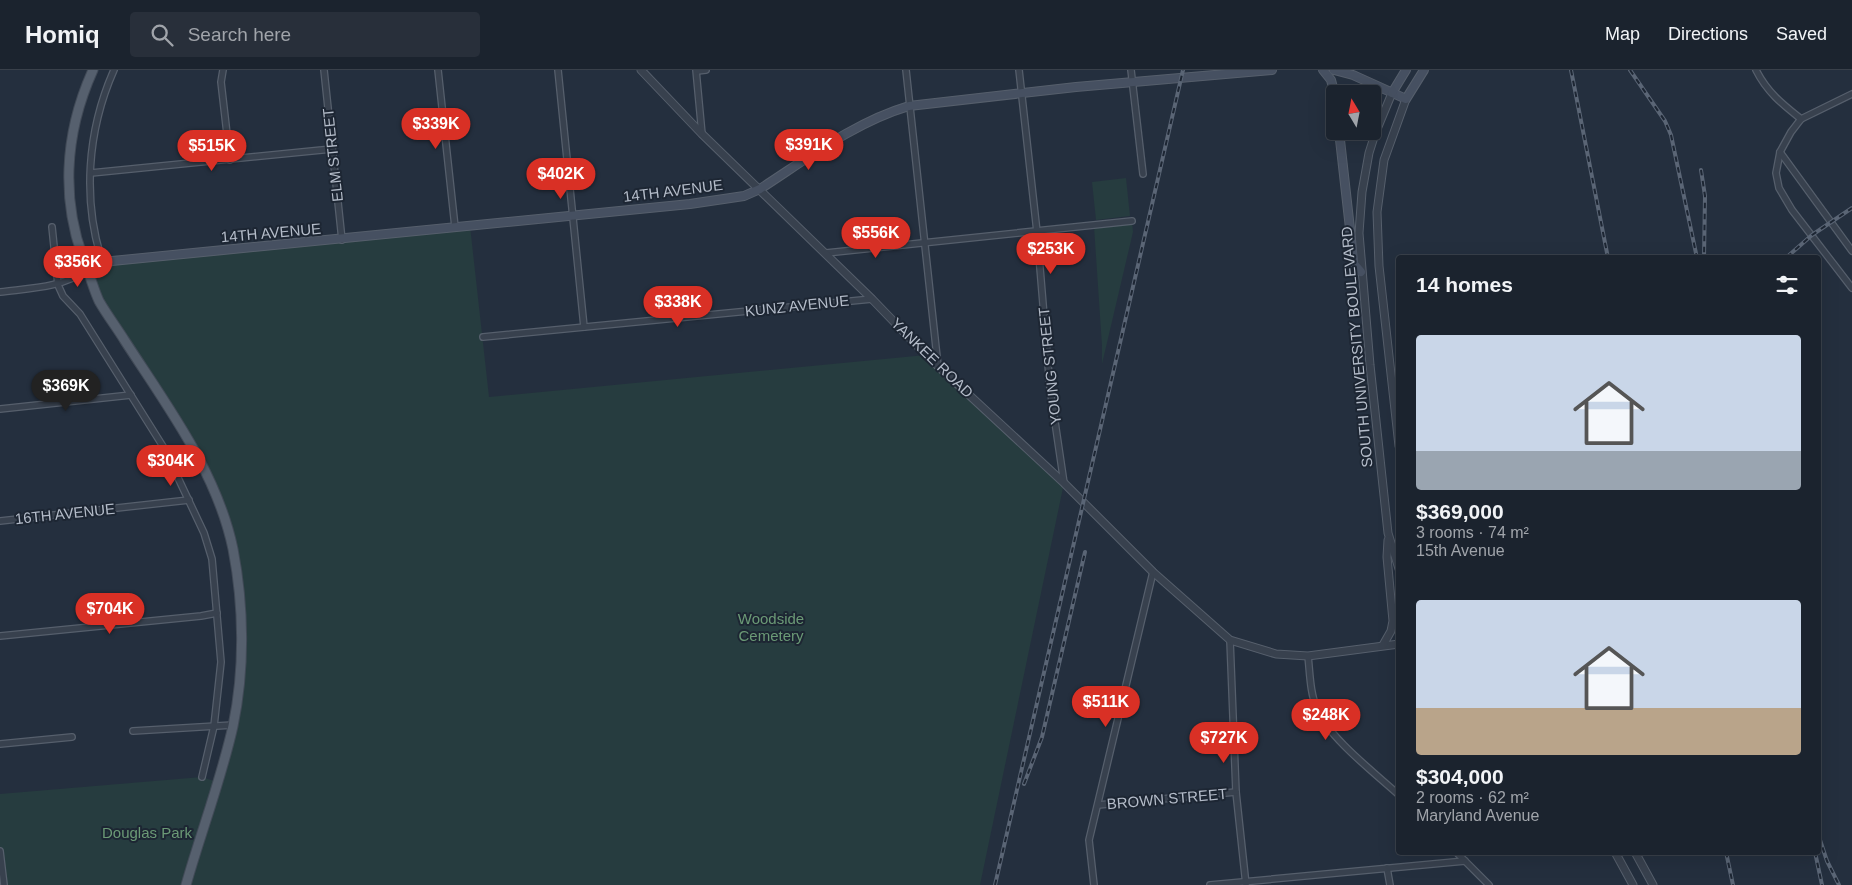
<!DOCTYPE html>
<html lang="en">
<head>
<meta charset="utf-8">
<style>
  body { margin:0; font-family:Helvetica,sans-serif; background:#282f3a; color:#f1f3f6; height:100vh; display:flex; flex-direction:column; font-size:19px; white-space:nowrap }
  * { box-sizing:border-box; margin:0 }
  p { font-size:16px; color:#a0a4aa }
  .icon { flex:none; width:28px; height:28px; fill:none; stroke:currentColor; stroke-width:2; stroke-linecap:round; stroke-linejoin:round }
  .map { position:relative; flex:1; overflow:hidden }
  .sheet { position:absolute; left:1396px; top:185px; width:425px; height:600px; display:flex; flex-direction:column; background:#1b232e; border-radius:5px; box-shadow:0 5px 20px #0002,0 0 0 1px #39404a }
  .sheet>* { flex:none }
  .needle { width:32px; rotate:350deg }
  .fabs { position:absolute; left:1326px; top:15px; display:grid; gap:10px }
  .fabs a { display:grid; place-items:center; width:55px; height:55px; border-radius:5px; background:#1b232e; box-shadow:0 5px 20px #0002,0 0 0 1px #39404a; font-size:25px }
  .price { position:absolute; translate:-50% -42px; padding:0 11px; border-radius:18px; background:#d93025; color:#fff; font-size:16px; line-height:32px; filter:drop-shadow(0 1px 2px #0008) }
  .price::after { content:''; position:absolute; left:50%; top:30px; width:15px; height:11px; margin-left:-8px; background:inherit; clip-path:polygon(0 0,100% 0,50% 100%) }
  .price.current { background:#222; color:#fff }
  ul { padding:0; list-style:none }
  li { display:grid; align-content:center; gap:10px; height:265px; padding:0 20px }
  li span { display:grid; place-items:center; height:155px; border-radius:5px; color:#555 }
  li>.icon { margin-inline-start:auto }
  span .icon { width:90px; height:90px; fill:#fffc; stroke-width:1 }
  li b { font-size:21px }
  h2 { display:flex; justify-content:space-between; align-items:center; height:60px; padding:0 20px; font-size:21px }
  header { display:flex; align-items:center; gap:30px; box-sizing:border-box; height:70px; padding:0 25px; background:#1b232e; border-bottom:1px solid #39404a }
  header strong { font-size:24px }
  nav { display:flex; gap:28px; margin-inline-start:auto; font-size:18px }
  .search { width:350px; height:45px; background:#282f3a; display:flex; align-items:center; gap:12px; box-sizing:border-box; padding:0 18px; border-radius:5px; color:#a0a4aa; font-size:19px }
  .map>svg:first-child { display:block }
  .green { fill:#263c3f }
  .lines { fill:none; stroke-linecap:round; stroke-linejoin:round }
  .minor-casing { stroke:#565f6c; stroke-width:8 }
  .tertiary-casing { stroke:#565f6c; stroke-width:9 }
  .secondary-casing { stroke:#565f6c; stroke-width:10 }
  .primary-casing { stroke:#414a57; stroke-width:11 }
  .minor { stroke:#38414e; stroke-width:5.5 }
  .tertiary { stroke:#38414e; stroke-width:7 }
  .secondary { stroke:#465061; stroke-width:8 }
  .primary { stroke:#56606e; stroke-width:9 }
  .rail-casing { stroke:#5a6575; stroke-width:4 }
  .rail { stroke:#1d2633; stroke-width:2; stroke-dasharray:5.5; stroke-linecap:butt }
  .labels { text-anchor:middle; stroke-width:4; stroke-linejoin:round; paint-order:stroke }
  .street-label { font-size:15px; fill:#b4bcc9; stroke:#1d2633 }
  .park-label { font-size:15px; fill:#6b9a76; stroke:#1d2633 }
</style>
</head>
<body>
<header>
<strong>Homiq</strong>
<div class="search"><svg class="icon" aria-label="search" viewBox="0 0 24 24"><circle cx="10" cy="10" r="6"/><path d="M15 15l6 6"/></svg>Search here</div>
<nav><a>Map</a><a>Directions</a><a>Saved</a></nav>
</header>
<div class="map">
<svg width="1852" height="815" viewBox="0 0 1852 815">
  <rect width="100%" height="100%" fill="#242f3e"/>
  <g class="green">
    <polygon points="1126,108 1130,146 1096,150 1092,112"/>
    <polygon points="1132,151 1133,162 1102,294 1102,276 1094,156"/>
    <polygon points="470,156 489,327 926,285 1064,413 980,815 4,815 0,781 0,724 202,707 217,712 224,690 241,581 232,477 209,410 100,232 87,200 103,194"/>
  </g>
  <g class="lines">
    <defs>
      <g id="minor">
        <polyline points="223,0 221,12 230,90"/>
        <polyline points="324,0 342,170"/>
        <polyline points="438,0 455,157"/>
        <polyline points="558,0 584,257"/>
        <polyline points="696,0 702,64"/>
        <polyline points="906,0 938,296"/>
        <polyline points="1019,0 1037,162 1050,318 1064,413"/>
        <polyline points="1131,0 1143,104"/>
        <path d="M1756 0C1767 22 1782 34 1801 49"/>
        <polyline points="697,1 706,0"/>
        <polyline points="1852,24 1801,49 1791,62 1780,82 1776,103 1779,118 1792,140 1852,218"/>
        <polyline points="1780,82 1852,181"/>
        <polyline points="91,103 332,79"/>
        <polyline points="52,157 58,215 63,226 80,244 164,378 204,463 212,489 221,592 214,656 202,707"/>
        <polyline points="826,183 1132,151"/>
        <path d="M103 194C82 131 87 61 114 0"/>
        <path d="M0 222C31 218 61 218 87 200"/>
        <polyline points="483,267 872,229"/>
        <polyline points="0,339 131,325"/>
        <polyline points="0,451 189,430"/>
        <polyline points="0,566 201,546 217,543"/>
        <polyline points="1230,570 1236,722 1246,815"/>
        <path d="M1308 586C1310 604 1310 623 1317 639 1328 667 1376 704 1399 725"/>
        <polyline points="133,661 233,655"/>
        <polyline points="0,674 72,667"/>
        <polyline points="1098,735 1236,722"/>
        <polyline points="0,781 4,815"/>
        <polyline points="1456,782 1489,815"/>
        <polyline points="1387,798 1390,815"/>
        <polyline points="1094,815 1089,770 1153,502"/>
        <polyline points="1210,815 1465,791"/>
      </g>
      <g id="tertiary">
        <polyline points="641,0 702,64 872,229 926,285 1064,413 1153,502 1230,570 1276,584 1308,586 1399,574"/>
        <polyline points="1392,23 1375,64 1369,83 1362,122 1359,163 1370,295 1388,463 1399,499"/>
        <polyline points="1399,376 1379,196 1377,142 1384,90 1406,29"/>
        <polyline points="1383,575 1391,561 1393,551 1387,487 1388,470"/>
        <polyline points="1615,782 1633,815"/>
        <polyline points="1635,782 1653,815"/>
      </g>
      <g id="secondary">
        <polyline points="1323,0 1331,10 1335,25"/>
        <polyline points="1334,0 1353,5 1406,29 1424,0"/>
        <polyline points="1392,23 1406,0"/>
        <polyline points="1339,61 1354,194 1361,202"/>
        <path d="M87 200 112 191 690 134 744 126 760 119C808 88 855 52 909 36L1076 17 1272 0"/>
      </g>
      <path id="primary" d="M93 0C64 64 60 133 87 198 91 209 94 220 99 231 107 245 117 258 125 271 167 336 217 402 233 479 244 536 245 599 233 656 221 710 201 762 186 815"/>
    </defs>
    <use href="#minor" class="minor-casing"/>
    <use href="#tertiary" class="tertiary-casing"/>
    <use href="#secondary" class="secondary-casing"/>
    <use href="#primary" class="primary-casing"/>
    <use href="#minor" class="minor"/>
    <use href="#tertiary" class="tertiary"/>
    <use href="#secondary" class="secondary"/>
    <use href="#primary" class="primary"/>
    <defs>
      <g id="rail">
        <polyline points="1571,0 1608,188"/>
        <polyline points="1630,0 1665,51 1671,65 1697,188"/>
        <polyline points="1701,100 1705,126 1704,188"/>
        <polyline points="1787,187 1812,165 1852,138"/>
        <polyline points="1024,714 1042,667 1085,482"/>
        <polyline points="1819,767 1827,791 1839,815"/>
        <polyline points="1726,782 1733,815"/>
        <polyline points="1815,782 1822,815"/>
        <polyline points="995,815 1183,0"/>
      </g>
    </defs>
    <use href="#rail" class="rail-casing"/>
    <use href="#rail" class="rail"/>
  </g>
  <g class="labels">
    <g class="street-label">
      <text transform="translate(333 85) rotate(-96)" y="5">ELM STREET</text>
      <text transform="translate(673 121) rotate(-7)" y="5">14TH AVENUE</text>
      <text transform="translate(271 163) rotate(-5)" y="5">14TH AVENUE</text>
      <text transform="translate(797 236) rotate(-6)" y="5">KUNZ AVENUE</text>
      <text transform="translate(1357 277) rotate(-95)" y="5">SOUTH UNIVERSITY BOULEVARD</text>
      <text transform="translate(932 288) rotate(44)" y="5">YANKEE ROAD</text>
      <text transform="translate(1050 296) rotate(-96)" y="5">YOUNG STREET</text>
      <text transform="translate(65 444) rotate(-6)" y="5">16TH AVENUE</text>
      <text transform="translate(1167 729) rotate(-5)" y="5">BROWN STREET</text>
    </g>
    <g class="park-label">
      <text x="771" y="554">Woodside<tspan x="771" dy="17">Cemetery</tspan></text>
      <text x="147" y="768">Douglas Park</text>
    </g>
  </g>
</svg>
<div class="fabs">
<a><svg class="needle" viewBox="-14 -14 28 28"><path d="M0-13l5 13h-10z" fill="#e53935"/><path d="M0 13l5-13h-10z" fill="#a0a4aa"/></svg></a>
</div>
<b class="price" style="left:436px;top:80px">$339K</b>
<b class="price" style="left:809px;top:101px">$391K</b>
<b class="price" style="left:212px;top:102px">$515K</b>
<b class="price" style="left:561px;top:130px">$402K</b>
<b class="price" style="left:876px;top:189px">$556K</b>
<b class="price" style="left:1051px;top:205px">$253K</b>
<b class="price" style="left:78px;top:218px">$356K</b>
<b class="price" style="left:678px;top:258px">$338K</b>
<b class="price current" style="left:66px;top:342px">$369K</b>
<b class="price" style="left:171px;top:417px">$304K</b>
<b class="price" style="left:110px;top:565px">$704K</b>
<b class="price" style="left:1106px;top:658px">$511K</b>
<b class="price" style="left:1326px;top:671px">$248K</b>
<b class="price" style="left:1224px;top:694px">$727K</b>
<section class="sheet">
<h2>14 homes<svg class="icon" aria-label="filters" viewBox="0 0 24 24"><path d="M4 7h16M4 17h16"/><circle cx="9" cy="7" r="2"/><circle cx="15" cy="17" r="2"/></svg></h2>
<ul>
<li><span style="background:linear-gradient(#c9d6e8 75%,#9aa5b1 0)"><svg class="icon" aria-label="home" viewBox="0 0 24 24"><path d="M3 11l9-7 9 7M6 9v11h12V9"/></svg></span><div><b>$369,000</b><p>3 rooms · 74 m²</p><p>15th Avenue</p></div></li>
<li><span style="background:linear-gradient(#c9d6e8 70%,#b9a48a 0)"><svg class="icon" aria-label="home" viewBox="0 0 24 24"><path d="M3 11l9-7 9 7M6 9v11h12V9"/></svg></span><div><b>$304,000</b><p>2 rooms · 62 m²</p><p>Maryland Avenue</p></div></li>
</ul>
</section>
</div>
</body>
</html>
